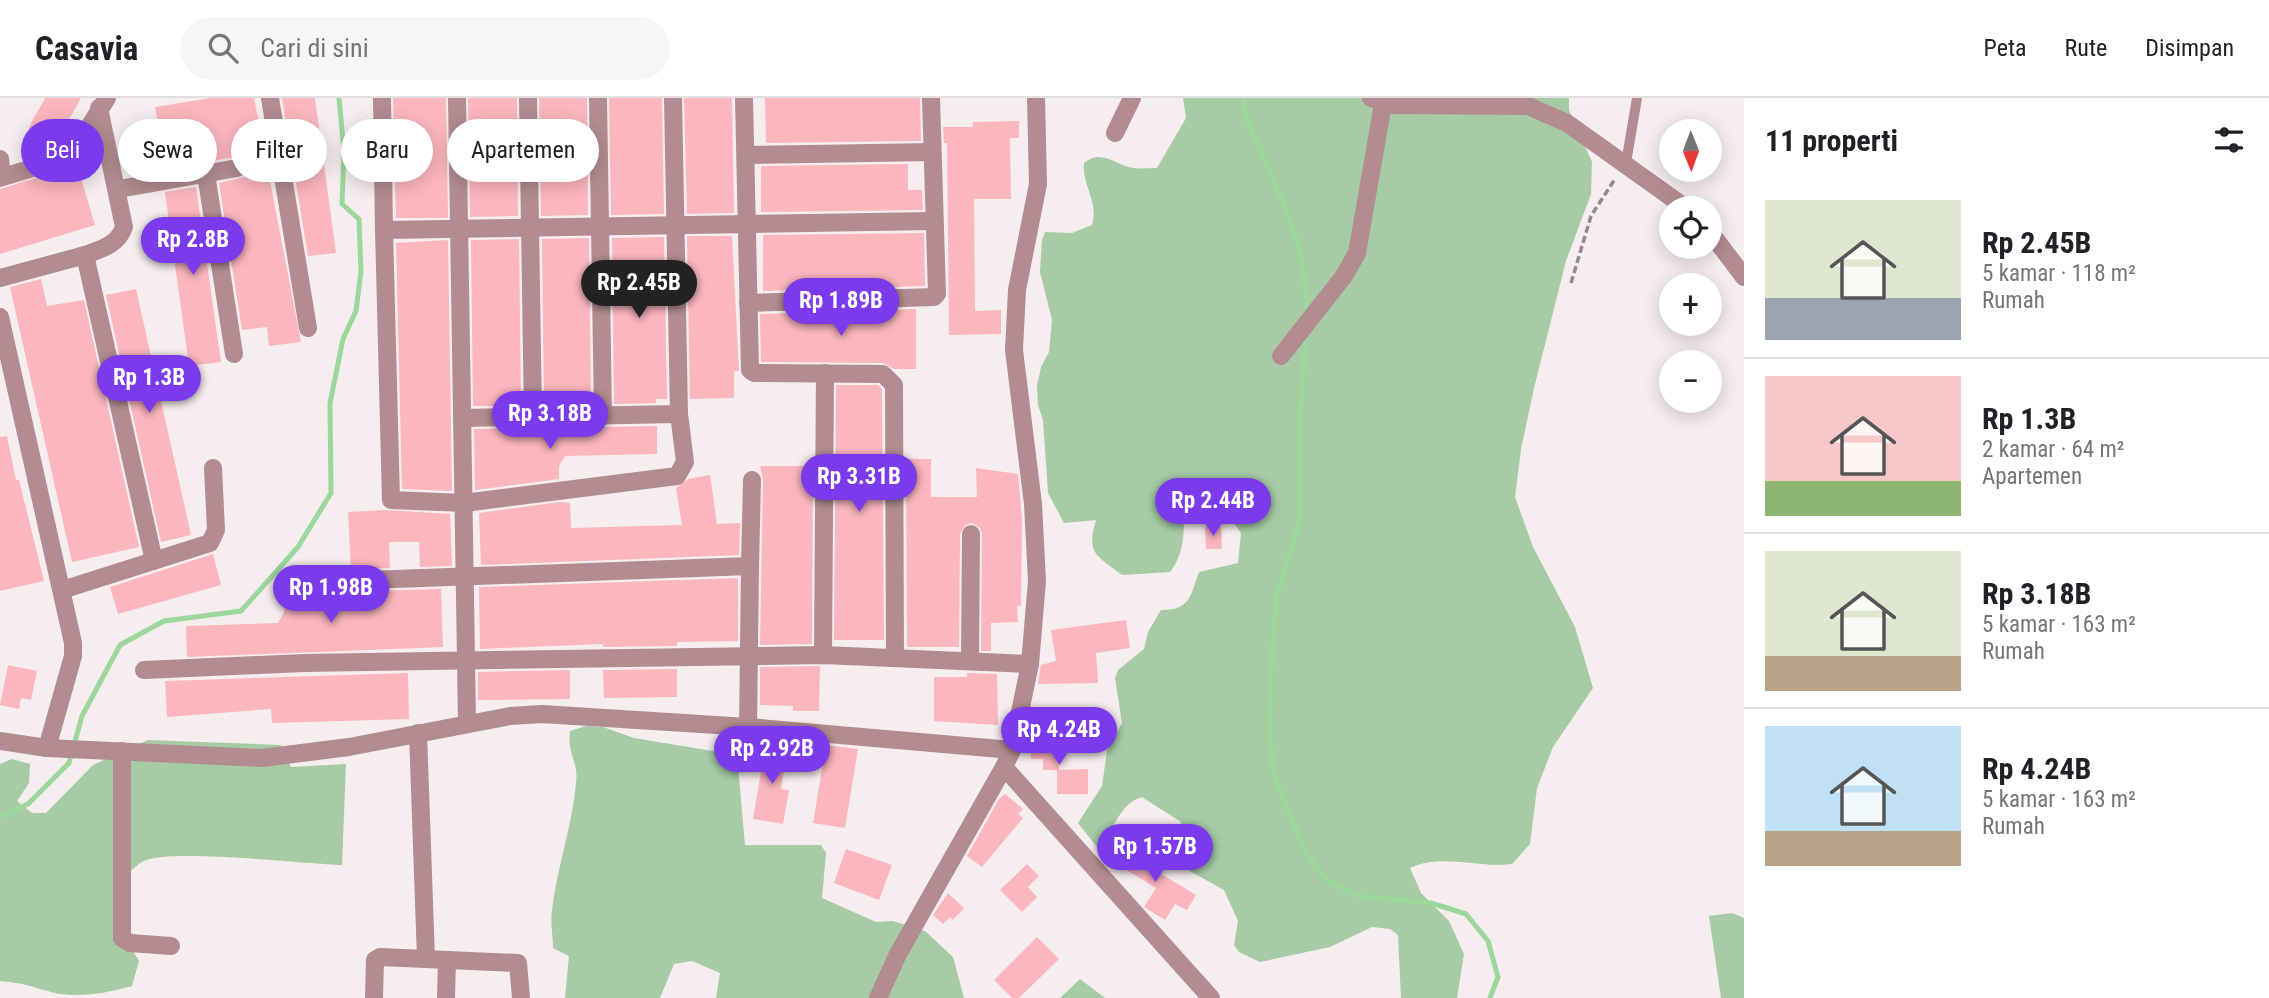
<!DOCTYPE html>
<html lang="id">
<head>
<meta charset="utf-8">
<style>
  body { margin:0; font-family:"Roboto Condensed",sans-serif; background:#f6f6f6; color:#202124; height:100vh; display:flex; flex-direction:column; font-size:26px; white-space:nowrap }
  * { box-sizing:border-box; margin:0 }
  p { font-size:23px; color:#757577 }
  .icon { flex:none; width:38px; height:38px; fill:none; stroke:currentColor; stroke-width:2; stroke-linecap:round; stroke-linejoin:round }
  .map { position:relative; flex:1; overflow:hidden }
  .side { display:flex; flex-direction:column; background:#fff; width:525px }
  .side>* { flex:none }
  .hud { position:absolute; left:21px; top:21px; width:665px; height:63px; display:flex; gap:14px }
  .needle { width:46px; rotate:179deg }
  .fabs { position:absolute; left:1659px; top:21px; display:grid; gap:14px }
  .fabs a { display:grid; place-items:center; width:63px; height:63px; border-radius:50%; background:#fff; box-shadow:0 4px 18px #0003; font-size:35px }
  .price { position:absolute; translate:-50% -60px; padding:0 16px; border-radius:24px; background:#7c3aed; color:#fff; font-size:23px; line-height:46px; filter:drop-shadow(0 2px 4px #0008) }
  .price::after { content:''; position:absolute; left:50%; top:42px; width:21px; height:16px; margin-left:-10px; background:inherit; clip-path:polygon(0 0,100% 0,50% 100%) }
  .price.selected { background:#222; color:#fff }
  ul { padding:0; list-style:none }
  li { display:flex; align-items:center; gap:21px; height:175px; padding:0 21px }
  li+li { border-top:2px solid #e0e0e0 }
  li span { display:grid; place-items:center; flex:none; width:196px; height:140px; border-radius:0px; color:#555 }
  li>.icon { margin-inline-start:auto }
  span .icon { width:84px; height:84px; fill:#fffc; stroke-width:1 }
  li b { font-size:30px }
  h2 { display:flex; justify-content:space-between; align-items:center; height:84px; padding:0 21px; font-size:30px }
  .pill { padding:0 24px; border-radius:32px; background:#fff; box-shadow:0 4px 18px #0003; font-size:24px; line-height:63px }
  .pill.selected { background:#7c3aed; color:#fff }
  header { display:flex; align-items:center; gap:42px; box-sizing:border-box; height:98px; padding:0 35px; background:#fff; border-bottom:2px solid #e0e0e0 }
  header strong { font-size:33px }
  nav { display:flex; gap:38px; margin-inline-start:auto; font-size:24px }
  .search { width:490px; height:63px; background:#f6f6f6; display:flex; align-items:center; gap:18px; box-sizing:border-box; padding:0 24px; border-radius:38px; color:#757577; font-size:26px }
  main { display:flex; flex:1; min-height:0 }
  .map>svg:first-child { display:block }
  .green { fill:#a6cba5 }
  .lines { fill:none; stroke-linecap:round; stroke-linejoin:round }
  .stream { stroke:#9cd79c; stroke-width:5 }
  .building { fill:#fcb6be }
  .path { stroke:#908a8a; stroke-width:3.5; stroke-dasharray:7 3.5; stroke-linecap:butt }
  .service { stroke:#b28c90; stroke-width:10 }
  .minor { stroke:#b28c90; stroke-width:18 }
  .tertiary { stroke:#b28c90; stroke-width:18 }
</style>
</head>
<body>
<header>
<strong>Casavia</strong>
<div class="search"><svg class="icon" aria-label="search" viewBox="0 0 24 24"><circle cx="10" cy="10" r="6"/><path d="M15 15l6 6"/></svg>Cari di sini</div>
<nav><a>Peta</a><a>Rute</a><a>Disimpan</a></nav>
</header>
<main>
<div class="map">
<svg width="1744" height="900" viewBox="0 0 1744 900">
  <rect width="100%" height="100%" fill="#f6edee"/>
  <g class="green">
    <path d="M1183 0H1569V12L1592 64 1591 96 1566 163 1534 290 1521 351 1515 399 1533 449 1575 529 1593 590 1553 649 1537 690 1530 746 1512 766C1477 770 1442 755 1410 770L1421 795 1449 823 1464 856 1457 900H1401L1398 837 1390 831 1372 829 1330 849 1260 864 1239 854 1234 847 1238 823 1224 792 1179 767 1176 751 1181 724 1142 699C1119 705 1115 733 1097 749L1078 725 1102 688 1107 653 1122 625 1115 580 1118 572 1144 551 1148 534 1161 512C1190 512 1190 499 1199 474L1238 465 1241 435 1220 405 1181 398C1185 423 1187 453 1170 474L1122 477C1096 457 1086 456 1096 422L1064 425 1048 395 1043 322 1038 307 1037 288 1041 269 1049 254 1052 222 1040 174 1042 142 1045 134 1072 135 1092 127C1099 104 1082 88 1084 65 1102 50 1115 67 1133 70 1141 71 1149 70 1157 70L1186 20Z"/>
    <path d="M586 628 603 629 634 640 737 657 745 747H821L826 755 822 800 876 824 893 823 925 833 953 859 964 900H716L720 875 692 863 674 866 660 900H565L569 858 553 850C553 837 550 824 552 812 557 770 572 729 576 685 579 664 567 657 570 633Z"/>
    <path d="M148 642 281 647 291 669 346 666 342 767C305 766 169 750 144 763 131 769 114 791 113 805 111 825 130 847 139 863L132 888C107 895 80 900 55 895 32 889 25 885 0 883V666L12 661 30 666 29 685 17 703 32 715H46L93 667Z"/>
    <polygon points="1732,815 1744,820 1744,900 1721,900 1709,818"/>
    <polygon points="1080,881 1105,900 1060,900"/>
  </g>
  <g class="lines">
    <g class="stream">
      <path d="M1243 0C1246 27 1260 51 1271 76 1293 127 1307 160 1306 216"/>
      <polyline points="1306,233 1300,321 1301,419 1276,500 1271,570 1270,642 1274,678 1305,753 1325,781 1357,798 1431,805 1466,816 1488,843 1498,879 1490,900"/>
      <polyline points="0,719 28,706 69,665 82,618 120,547 164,523 241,513 298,449 331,395 330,305 343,241 356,213 361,173 359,121 342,106 344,53 339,0"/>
    </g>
  </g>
  <g class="building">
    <polygon points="45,0 81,0 57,43 29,29"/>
    <polygon points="211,0 254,0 301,244 269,248 267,229 242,232 219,85 244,79 248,73 246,63 235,59 166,71 155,9"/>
    <polygon points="282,0 315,0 336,155 308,158"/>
    <polygon points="393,0 446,0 448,120 396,120"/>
    <polygon points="468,0 517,0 518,118 470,119"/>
    <polygon points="539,0 587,0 588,117 541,118"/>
    <polygon points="609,0 662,0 664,116 611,117"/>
    <polygon points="684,0 732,0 734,115 687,116"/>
    <polygon points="765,0 920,0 921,43 766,45"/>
    <polygon points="1019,23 1019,40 1010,40 1011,101 974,101 975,213 1001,212 1001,236 949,237 947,45 944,45 943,29 973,29 973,24"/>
    <polygon points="908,66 908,92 922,92 923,112 761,114 761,68"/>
    <polygon points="77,67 95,127 0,156 0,91"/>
    <polygon points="196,89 221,264 189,268 165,94"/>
    <polygon points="924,135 925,188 763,193 763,137"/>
    <polygon points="687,138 732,138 739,273 734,273 734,300 690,301"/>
    <polygon points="664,139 667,301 656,301 656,305 614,306 612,140"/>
    <polygon points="589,140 591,306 544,307 542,141"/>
    <polygon points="519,141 521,308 473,308 471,142"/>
    <polygon points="448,142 452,393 402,391 396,145"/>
    <polygon points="41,181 47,208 84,202 139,449 72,464 10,189"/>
    <polygon points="136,191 191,437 161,444 106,197"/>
    <polygon points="916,211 916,271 894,271 883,265 761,264 760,216"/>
    <polygon points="836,287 878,287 882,291 884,542 834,542"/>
    <polygon points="657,328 657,356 565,358 559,368 559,381 475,392 474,331"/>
    <polygon points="7,338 16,382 19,382 44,483 0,493 0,339"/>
    <polygon points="906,361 931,361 931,399 977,399 976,370 1018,376 1022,421 1021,508 1017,508 1018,524 991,525 991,553 981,553 982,436 980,430 972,425 965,427 960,436 959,549 907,549"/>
    <polygon points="760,368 813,368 812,546 760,547 763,382"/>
    <polygon points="710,377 717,426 740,425 739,457 481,467 479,415 559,404 570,405 571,430 682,427 676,390 688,381"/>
    <polygon points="386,412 450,416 452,468 420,469 419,444 389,444 390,470 351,471 348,414"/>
    <polygon points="1205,429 1221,429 1222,451 1206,451"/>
    <polygon points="213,456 221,487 118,516 110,489"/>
    <polygon points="738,480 738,543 677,544 677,548 603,549 603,546 480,551 479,489"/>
    <polygon points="441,491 443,549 187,559 186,528 278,525 284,514 283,495"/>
    <polygon points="1126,522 1130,550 1096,555 1098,585 1038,586 1041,567 1056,563 1051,532"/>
    <polygon points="8,567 37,573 31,602 21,600 19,611 0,607"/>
    <polygon points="820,568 819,613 793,613 793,608 760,607 760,569"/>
    <polygon points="677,571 677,599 604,600 603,572"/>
    <polygon points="570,572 570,601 478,602 478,574"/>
    <polygon points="408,575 409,621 272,625 271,611 167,619 165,583"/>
    <polygon points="967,575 997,576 998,627 934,623 934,579 967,579"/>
    <polygon points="1031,640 1059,640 1059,672 1088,671 1088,696 1057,696 1057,672 1043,672 1043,661 1031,661"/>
    <polygon points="766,645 788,648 781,691 789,692 783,726 753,721"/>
    <polygon points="826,647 858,651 845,730 813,725"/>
    <polygon points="1005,696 1023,711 1018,716 1023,720 982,769 967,758 999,701"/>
    <polygon points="1126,745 1147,757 1143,765 1196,797 1187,812 1175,806 1165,822 1144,809 1156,790 1115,765"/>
    <polygon points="846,751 892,767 879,802 834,785"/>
    <polygon points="1027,766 1039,778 1028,789 1037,799 1022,814 1000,792"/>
    <polygon points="948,795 964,810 953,822 950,819 943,826 933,817"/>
    <polygon points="1037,839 1059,861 1019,900 1012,900 994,882"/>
  </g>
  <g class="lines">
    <polyline class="path" points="1571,185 1591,118 1615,81"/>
    <polyline class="service" points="1626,65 1637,0"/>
    <g class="minor">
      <polyline points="270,0 308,230"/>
      <polyline points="382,0 384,132 933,123"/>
      <polyline points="457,0 467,625"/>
      <polyline points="528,0 533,319"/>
      <polyline points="598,0 603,318"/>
      <polyline points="744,0 750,272 754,275 883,276 894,287 895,560"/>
      <polyline points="1371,0 1393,7 1528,8 1567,25 1686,110"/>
      <polyline points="1115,35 1132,0"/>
      <polyline points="746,57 932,54"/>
      <polyline points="0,61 2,79"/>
      <polyline points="206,76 234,256"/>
      <polyline points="0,80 66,60 74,53 107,0"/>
      <polyline points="119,91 237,70"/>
      <polyline points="384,132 391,402 464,405 677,378 685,364 679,316"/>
      <polyline points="1710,134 1744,179"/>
      <path d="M85 157C101 151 118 147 124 129L99 10"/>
      <polyline points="0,180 85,157 154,463"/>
      <polyline points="748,205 934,199 937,196 931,0"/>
      <polyline points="0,219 73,545 73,558 47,650"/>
      <polyline points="1281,258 1344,178 1357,155 1383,6"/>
      <polyline points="462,320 679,316 673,0"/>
      <polyline points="750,468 752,382"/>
      <polyline points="287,485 750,468 748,629"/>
      <polyline points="62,492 210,445 216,432 213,370"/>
      <polyline points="823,557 825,275"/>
      <polyline points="970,563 971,436"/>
      <polyline points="144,572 304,565 823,557 1030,566"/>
      <polyline points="418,635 426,861"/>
      <polyline points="0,643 47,650 262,660 349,649 510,618 542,616 748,629 1012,652"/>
      <polyline points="122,653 122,840 130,845 171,848"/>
      <polyline points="374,900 375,862 380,859 518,865 521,900"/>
      <polyline points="446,900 447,862"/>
      <polyline points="878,900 898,856 1004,669"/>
    </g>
    <polyline class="tertiary" points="1036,0 1038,86 1017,192 1014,252 1033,406 1037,483 1030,566 1012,652 1004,669 1211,900"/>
  </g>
</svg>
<div class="fabs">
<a><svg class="needle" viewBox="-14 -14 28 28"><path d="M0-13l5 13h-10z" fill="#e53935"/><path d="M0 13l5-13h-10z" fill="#757577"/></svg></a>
<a><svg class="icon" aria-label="locate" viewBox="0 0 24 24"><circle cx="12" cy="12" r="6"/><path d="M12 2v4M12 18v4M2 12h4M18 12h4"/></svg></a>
<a>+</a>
<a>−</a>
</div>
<b class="price" style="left:193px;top:179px">Rp 2.8B</b>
<b class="price selected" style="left:639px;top:222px">Rp 2.45B</b>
<b class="price" style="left:841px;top:240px">Rp 1.89B</b>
<b class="price" style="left:149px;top:317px">Rp 1.3B</b>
<b class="price" style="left:550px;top:353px">Rp 3.18B</b>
<b class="price" style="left:859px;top:416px">Rp 3.31B</b>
<b class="price" style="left:1213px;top:440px">Rp 2.44B</b>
<b class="price" style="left:331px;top:527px">Rp 1.98B</b>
<b class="price" style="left:1059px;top:669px">Rp 4.24B</b>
<b class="price" style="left:772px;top:688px">Rp 2.92B</b>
<b class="price" style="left:1155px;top:786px">Rp 1.57B</b>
<div class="hud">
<a class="pill selected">Beli</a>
<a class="pill">Sewa</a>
<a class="pill">Filter</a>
<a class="pill">Baru</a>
<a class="pill">Apartemen</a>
</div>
</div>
<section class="side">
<h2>11 properti<svg class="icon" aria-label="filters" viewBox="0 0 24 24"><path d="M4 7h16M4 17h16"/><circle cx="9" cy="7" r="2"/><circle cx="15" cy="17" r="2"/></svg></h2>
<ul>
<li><span style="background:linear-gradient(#dfe7d0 70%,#9aa5b1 0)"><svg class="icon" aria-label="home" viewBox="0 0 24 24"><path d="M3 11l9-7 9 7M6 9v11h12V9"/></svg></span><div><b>Rp 2.45B</b><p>5 kamar · 118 m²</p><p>Rumah</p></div></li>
<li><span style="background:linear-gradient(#f6c9c9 75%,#8fb573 0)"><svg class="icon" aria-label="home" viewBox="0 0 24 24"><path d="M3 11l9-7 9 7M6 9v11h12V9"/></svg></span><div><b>Rp 1.3B</b><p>2 kamar · 64 m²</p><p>Apartemen</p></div></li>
<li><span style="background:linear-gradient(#dfe7d0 75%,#b9a48a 0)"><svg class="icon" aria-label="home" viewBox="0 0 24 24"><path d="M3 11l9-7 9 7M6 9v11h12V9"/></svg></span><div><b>Rp 3.18B</b><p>5 kamar · 163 m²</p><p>Rumah</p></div></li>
<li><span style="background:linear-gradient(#bfe0f5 75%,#b9a48a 0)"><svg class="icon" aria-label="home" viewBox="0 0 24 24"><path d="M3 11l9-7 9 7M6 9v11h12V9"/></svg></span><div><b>Rp 4.24B</b><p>5 kamar · 163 m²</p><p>Rumah</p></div></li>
</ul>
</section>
</main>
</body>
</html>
